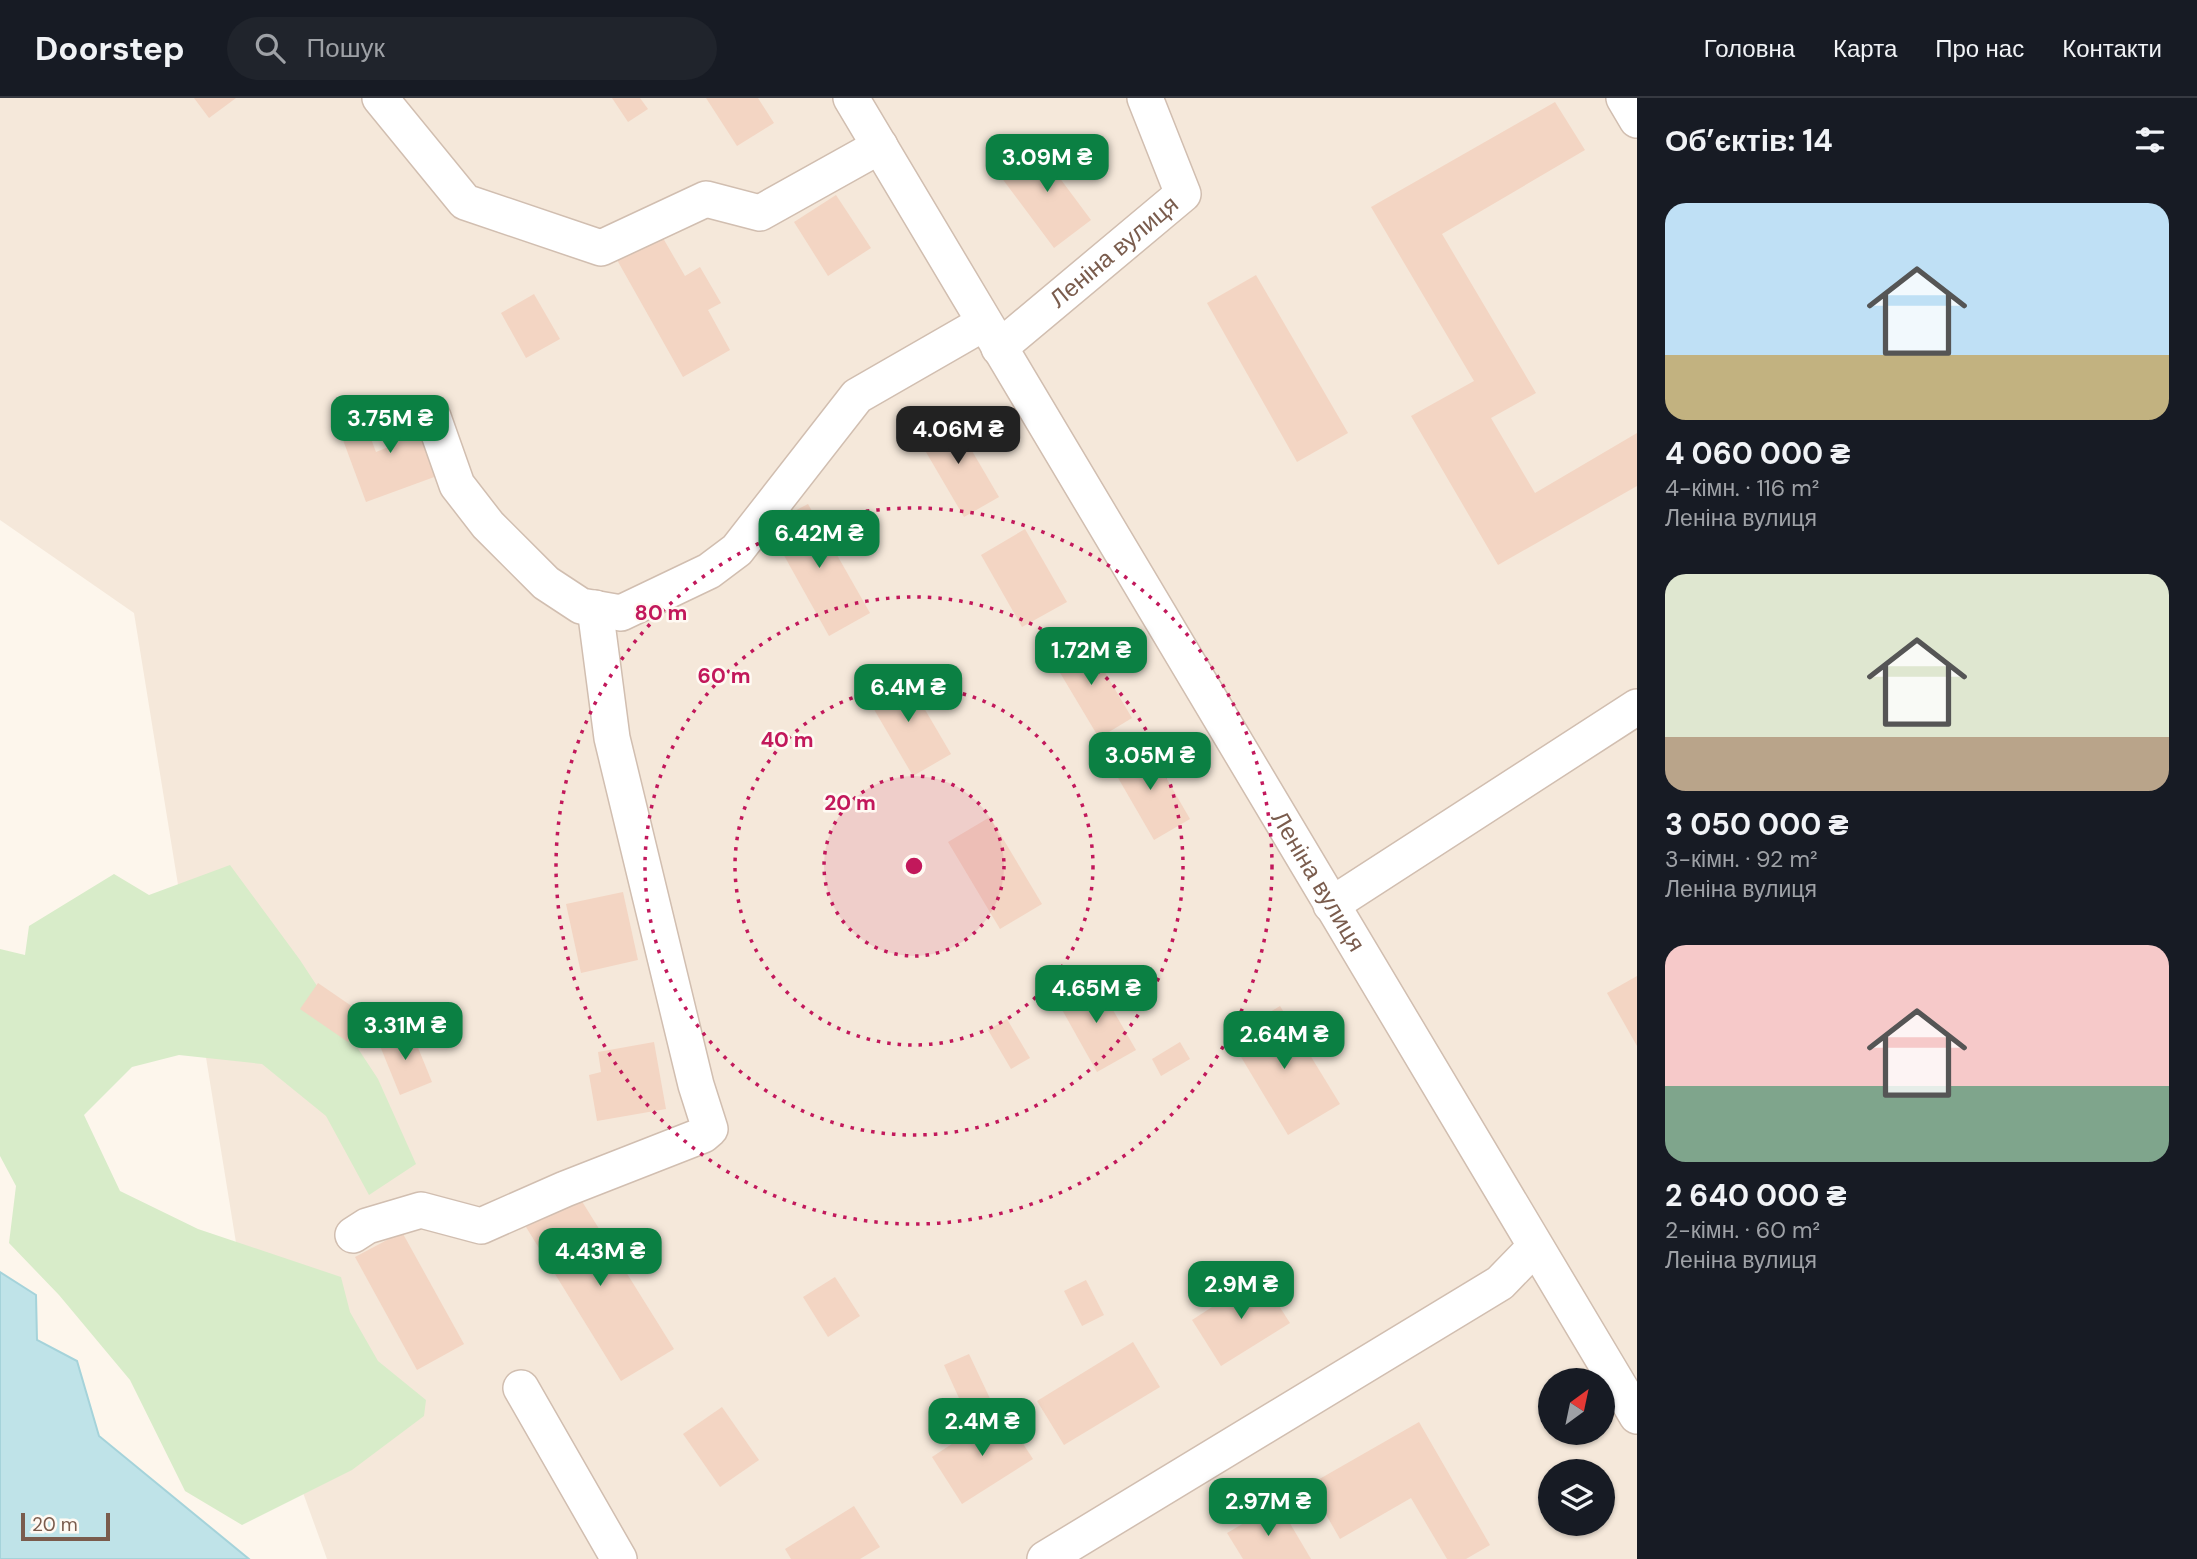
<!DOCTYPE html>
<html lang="uk">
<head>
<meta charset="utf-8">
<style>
  body { margin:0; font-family:"DM Sans",sans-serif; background:#20242c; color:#f1f3f6; height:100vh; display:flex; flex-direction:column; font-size:26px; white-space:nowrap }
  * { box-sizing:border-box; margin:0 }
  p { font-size:23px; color:#9ea1a6 }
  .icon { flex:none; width:38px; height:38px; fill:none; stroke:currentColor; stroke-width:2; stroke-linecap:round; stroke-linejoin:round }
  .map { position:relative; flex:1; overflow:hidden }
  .details { display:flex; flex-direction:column; background:#171b24; width:560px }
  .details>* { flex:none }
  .needle { width:46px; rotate:33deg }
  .controls { position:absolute; left:1538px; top:1270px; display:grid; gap:14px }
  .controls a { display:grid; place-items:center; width:77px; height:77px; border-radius:50%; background:#171b24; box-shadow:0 2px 5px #0004; font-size:35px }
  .scale { position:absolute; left:21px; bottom:18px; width:89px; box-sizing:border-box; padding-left:7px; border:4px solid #7a5c4d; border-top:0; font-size:19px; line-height:24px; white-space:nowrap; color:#7a5c4d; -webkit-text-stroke:5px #fffaf3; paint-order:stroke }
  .price { position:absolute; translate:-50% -60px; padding:0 16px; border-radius:14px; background:#0b8043; color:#fff; font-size:23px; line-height:46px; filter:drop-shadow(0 2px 4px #0008) }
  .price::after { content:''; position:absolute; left:50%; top:42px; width:21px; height:16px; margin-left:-10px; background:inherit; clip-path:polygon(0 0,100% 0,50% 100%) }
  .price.active { background:#222; color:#fff }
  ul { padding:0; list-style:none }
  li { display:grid; align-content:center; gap:14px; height:371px; padding:0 28px }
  li span { display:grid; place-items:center; height:217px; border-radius:21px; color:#555 }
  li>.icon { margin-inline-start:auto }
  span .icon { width:126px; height:126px; fill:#fffc; stroke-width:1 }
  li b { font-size:30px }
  h2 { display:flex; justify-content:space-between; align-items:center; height:84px; padding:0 28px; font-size:30px }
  header { display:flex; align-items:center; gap:42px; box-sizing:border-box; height:98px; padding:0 35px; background:#171b24; border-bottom:2px solid #363941 }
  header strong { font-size:33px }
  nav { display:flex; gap:38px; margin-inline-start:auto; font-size:24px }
  .search { width:490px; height:63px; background:#20242c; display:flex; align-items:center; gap:18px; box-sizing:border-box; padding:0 24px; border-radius:38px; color:#9ea1a6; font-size:26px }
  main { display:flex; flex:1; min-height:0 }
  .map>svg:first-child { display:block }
  .residential { fill:#f5e8da; fill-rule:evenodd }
  .green { fill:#d8ecc9 }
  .water { fill:#bfe3e8; stroke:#a5d3da; stroke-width:2 }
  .building { fill:#f3d5c3 }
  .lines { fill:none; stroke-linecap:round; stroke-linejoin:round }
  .minor-casing { stroke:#d1beb0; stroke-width:38 }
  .minor { stroke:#fff; stroke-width:35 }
  .ring { fill:none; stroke:#c2185b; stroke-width:3.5; stroke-dasharray:3.5 7 }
  .labels { text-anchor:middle; stroke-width:5; stroke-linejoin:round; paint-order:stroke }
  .street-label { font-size:24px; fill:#7a5c4d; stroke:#fffaf3 }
  .centre { fill:#c2185b; stroke:#fffaf3; stroke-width:3.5 }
  .ring-label { font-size:21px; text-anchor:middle; font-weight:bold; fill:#c2185b; stroke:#fffaf3; stroke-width:5; stroke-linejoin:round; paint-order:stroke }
</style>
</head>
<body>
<header>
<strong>Doorstep</strong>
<div class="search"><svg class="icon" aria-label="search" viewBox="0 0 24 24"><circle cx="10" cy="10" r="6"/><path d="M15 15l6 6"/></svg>Пошук</div>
<nav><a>Головна</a><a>Карта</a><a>Про нас</a><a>Контакти</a></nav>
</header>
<main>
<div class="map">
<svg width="1637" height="1461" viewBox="0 0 1637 1461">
  <rect width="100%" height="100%" fill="#fdf6ec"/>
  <path class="residential" d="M0 0H1637V1461H327L255 1262 134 515 0 422ZM1550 1283H1603V1335H1550ZM1550 1374H1603V1426H1550Z"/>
  <polygon class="green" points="230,767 300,862 378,981 416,1066 369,1097 326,1018 262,966 179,957 132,969 84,1017 120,1093 198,1131 341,1179 350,1214 378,1263 426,1302 424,1318 352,1372 242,1427 185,1393 130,1282 59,1197 9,1145 16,1088 0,1058 0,851 25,857 29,828 114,776 149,797"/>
  <polygon class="water" points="0,1174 36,1197 37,1242 77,1263 99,1338 249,1461 0,1461"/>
  <g class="building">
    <polygon points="194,0 236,0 209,20"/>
    <polygon points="612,0 640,0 648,11 628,24"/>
    <polygon points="706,0 758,0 774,25 737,48"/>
    <polygon points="1555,4 1585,52 1442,136 1536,295 1491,320 1535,395 1637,335 1637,388 1498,467 1411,318 1474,283 1371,109"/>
    <polygon points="1052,42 1072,68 1059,79 1091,122 1054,150 1001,79"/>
    <polygon points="836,97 871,150 828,178 794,124"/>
    <polygon points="656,128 685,178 700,169 721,205 708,212 730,252 683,279 612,153"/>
    <polygon points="1256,177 1348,335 1297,364 1207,205"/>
    <polygon points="534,196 560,241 526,260 501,215"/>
    <polygon points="407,301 437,378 366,404 340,334 365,325 376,354 396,346 382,311"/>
    <polygon points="951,317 999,399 964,419 916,337"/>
    <polygon points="808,406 870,515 829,538 767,427"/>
    <polygon points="1025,431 1067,504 1022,529 981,457"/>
    <polygon points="1084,539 1132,620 1099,640 1050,558"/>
    <polygon points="903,574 951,656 913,678 865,596"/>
    <polygon points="1146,645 1190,721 1154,742 1110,666"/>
    <polygon points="990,719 1042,806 1000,831 948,744"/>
    <polygon points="623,794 638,862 581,875 566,806"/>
    <polygon points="1637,878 1637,948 1607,895"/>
    <polygon points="1094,879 1136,952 1097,974 1056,901"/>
    <polygon points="318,885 366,918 348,944 300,911"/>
    <polygon points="1280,908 1340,1006 1288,1037 1229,939"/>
    <polygon points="1007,921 1030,960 1011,971 988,932"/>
    <polygon points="410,930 432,984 400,997 378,943"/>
    <polygon points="654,944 666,1011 597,1023 589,977 601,974 598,954"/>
    <polygon points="1180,944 1190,961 1161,978 1152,961"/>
    <polygon points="578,1097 674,1251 621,1283 526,1129"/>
    <polygon points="402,1134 464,1246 417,1272 355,1159"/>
    <polygon points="1260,1178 1290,1225 1221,1268 1192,1222"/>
    <polygon points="835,1179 860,1218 828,1239 803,1199"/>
    <polygon points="1086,1182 1104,1217 1082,1228 1064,1193"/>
    <polygon points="1133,1244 1160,1289 1064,1347 1037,1303"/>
    <polygon points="969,1256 994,1309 968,1320 944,1267"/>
    <polygon points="722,1309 759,1362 720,1389 683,1336"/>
    <polygon points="1002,1313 1033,1361 962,1406 932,1359"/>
    <polygon points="1419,1324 1490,1447 1466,1461 1447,1461 1411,1400 1340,1441 1309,1387"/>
    <polygon points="1278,1405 1311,1461 1243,1461 1227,1435"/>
    <polygon points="854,1408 880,1449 860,1461 791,1461 785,1451"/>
  </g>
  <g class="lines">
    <defs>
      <g id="minor">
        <polyline points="380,0 465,104 601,150 706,101 760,115 880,48"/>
        <path id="s1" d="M851 0 1637 1318"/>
        <polyline points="1624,0 1637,22"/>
        <path id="s2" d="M999 250 1183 96 1145 0"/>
        <polyline points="433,319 457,387 488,427 546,485 581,508 621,515 709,473 737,452 857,298 984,225"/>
        <polyline points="1331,807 1637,609"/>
        <polyline points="353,1137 367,1128 421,1112 481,1128 565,1091 703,1037 710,1031 696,987 612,640 595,510"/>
        <polyline points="521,1290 619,1461"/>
        <polyline points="1045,1461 1500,1185 1534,1150"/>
      </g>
    </defs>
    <use href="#minor" class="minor-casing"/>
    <use href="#minor" class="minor"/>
  </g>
  <circle cx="914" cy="768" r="90" fill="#c2185b" fill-opacity=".12"/>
  <g class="ring">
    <circle cx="914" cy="768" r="90"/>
    <circle cx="914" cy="768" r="179"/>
    <circle cx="914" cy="768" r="269"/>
    <circle cx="914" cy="768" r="358"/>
  </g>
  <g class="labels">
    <g class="street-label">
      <text dy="8" stroke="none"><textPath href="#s2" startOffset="150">Леніна вулиця</textPath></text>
      <text dy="8" stroke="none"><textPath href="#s1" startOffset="912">Леніна вулиця</textPath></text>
    </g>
  </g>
  <circle cx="914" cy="768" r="10" class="centre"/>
  <g class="ring-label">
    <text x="661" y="522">80 m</text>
    <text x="724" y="585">60 m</text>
    <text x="787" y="649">40 m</text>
    <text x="850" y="712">20 m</text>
  </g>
</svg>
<div class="controls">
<a><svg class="needle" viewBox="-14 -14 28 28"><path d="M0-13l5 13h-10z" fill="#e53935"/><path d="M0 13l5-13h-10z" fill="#9ea1a6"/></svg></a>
<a><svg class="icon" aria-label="layers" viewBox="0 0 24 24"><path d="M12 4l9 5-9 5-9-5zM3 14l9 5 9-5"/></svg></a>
</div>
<div class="scale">20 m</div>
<b class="price" style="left:1047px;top:96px">3.09M ₴</b>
<b class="price" style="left:390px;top:357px">3.75M ₴</b>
<b class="price active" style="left:958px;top:368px">4.06M ₴</b>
<b class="price" style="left:819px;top:472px">6.42M ₴</b>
<b class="price" style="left:1091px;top:589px">1.72M ₴</b>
<b class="price" style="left:908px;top:626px">6.4M ₴</b>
<b class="price" style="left:1150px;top:694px">3.05M ₴</b>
<b class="price" style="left:1096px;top:927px">4.65M ₴</b>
<b class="price" style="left:405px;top:964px">3.31M ₴</b>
<b class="price" style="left:1284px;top:973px">2.64M ₴</b>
<b class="price" style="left:600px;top:1190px">4.43M ₴</b>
<b class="price" style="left:1241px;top:1223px">2.9M ₴</b>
<b class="price" style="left:982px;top:1360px">2.4M ₴</b>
<b class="price" style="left:1268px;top:1440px">2.97M ₴</b>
</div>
<section class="details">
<h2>Об’єктів: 14<svg class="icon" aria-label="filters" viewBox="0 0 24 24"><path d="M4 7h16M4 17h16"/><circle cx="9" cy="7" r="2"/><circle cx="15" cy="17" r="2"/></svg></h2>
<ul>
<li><span style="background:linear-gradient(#bfe0f5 70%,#c2b280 0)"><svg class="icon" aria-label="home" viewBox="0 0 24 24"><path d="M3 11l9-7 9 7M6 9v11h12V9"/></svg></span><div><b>4 060 000 ₴</b><p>4-кімн. · 116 m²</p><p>Леніна вулиця</p></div></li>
<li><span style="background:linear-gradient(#dfe7d0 75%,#b9a48a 0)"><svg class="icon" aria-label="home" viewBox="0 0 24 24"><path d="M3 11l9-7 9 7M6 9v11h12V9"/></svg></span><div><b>3 050 000 ₴</b><p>3-кімн. · 92 m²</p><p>Леніна вулиця</p></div></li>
<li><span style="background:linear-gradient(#f6c9c9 65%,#7fa58c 0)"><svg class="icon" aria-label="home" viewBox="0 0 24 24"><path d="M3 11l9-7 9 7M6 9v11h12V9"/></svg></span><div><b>2 640 000 ₴</b><p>2-кімн. · 60 m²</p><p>Леніна вулиця</p></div></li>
</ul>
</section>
</main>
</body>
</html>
